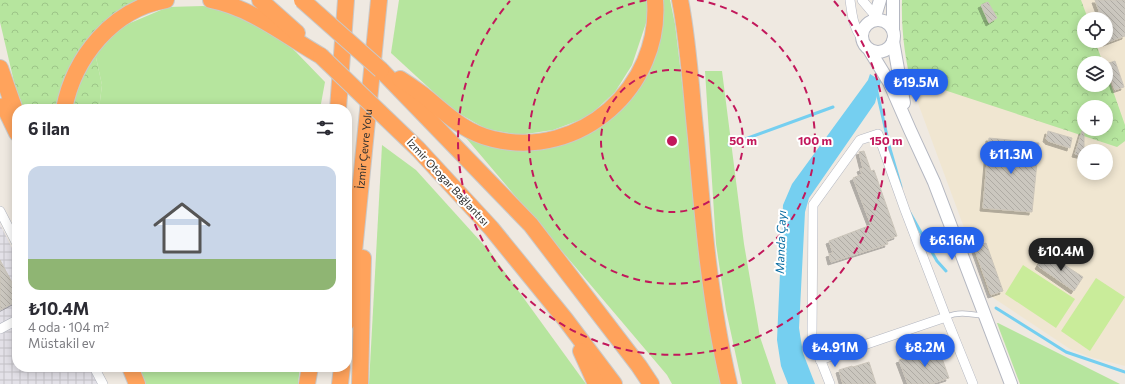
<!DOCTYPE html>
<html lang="tr">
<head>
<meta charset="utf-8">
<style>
  body { margin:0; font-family:Commissioner,sans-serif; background:#f2f2f3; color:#2b2b33; height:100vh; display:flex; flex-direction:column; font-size:15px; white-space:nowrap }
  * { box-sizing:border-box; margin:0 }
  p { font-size:13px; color:#7c7c81 }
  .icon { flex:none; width:22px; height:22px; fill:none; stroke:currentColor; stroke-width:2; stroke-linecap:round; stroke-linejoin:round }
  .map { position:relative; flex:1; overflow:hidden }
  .panel { position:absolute; left:12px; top:104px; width:340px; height:268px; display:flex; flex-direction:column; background:#fff; border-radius:16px; box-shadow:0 2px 10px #0003 }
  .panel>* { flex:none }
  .tools { position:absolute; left:1077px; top:12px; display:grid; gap:8px }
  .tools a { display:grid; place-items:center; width:36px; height:36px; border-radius:50%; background:#fff; box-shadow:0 2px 10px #0003; font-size:20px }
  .price { position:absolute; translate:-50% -34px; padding:0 9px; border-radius:14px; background:#2563eb; color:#fff; font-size:13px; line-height:26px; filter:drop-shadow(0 1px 2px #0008) }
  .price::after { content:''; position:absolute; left:50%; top:24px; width:12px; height:9px; margin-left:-6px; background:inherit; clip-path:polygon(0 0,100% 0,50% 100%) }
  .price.current { background:#222; color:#fff }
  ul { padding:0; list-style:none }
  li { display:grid; align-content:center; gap:8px; height:212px; padding:0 16px }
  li+li { border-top:1px solid #e1e1e2 }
  li span { display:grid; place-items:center; height:124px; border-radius:12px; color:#555 }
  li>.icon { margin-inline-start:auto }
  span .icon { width:72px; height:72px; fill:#fffc; stroke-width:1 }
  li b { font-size:17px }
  h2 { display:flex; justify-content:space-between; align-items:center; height:48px; padding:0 16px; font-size:17px }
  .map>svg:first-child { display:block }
  .industrial { fill:url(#industrial-grid) }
  .education { fill:#f0e6d1; fill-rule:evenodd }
  .grass { fill:#b6e59e }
  .forest { fill:url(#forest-crowns); fill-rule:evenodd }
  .pitch { fill:#c9ec9a }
  .water { fill:#75cff0 }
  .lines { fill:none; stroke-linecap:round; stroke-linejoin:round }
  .stream { stroke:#75cff0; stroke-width:3 }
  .building { fill:url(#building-back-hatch); stroke:#cbc5ba; filter:url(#shadow) }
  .lane-casing { stroke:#b4b7c1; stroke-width:6 }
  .street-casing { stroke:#b4b7c1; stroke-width:10 }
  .secondary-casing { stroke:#b4b7c1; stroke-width:14 }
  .highway-casing { stroke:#c9c9c9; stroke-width:18 }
  .lane { stroke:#fff; stroke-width:4.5 }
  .street { stroke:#fff; stroke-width:9 }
  .secondary { stroke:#fff; stroke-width:12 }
  .highway { stroke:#ffa35c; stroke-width:16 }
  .highway-bridge-casing { stroke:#c9c9c9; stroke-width:18; stroke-linecap:butt }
  .highway-bridge { stroke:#ffa35c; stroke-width:16 }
  .ring { fill:none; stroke:#c2185b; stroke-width:2; stroke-dasharray:7 5 }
  .labels { text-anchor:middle; stroke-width:4; stroke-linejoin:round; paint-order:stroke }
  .street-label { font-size:11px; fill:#2e2e2e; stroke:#fff }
  .water-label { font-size:12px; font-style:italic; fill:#0d6fa3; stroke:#fff }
  .centre { fill:#c2185b; stroke:#fff; stroke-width:2 }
  .ring-label { font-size:12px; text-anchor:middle; font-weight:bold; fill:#c2185b; stroke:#fff; stroke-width:4; stroke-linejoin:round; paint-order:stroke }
</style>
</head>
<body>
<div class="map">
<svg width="1125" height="384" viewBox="0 0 1125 384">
  <defs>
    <pattern id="industrial-grid" width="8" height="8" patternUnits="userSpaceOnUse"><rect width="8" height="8" fill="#e3e1e8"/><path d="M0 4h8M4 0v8" fill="none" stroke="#c3c1c7"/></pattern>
    <pattern id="forest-crowns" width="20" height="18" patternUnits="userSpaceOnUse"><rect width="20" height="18" fill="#b6e59e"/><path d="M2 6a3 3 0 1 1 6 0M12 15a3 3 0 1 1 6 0" fill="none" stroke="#9dc588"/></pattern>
    <pattern id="building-back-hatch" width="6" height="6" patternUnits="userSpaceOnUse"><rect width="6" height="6" fill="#cbc7bf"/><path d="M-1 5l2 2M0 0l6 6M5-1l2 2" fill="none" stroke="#afaba4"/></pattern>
    <filter id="shadow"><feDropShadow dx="-3" dy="3" stdDeviation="0" flood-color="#0004"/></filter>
  </defs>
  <rect width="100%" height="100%" fill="#efe9e1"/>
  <polygon class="industrial" points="0,224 17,258 17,367 89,367 99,384 0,384"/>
  <path class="education" d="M902 0H1125V366L1090 357 1070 349 989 295 912 87 909 73 902 18ZM1084 19H1106V41H1084ZM1084 63H1106V85H1084ZM1084 107H1106V129H1084ZM1084 151H1106V173H1084Z"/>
  <g class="grass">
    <polygon points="399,0 648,0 649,14 632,65 615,92 588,117 553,130 519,135 486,129 453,110 391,53"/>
    <polygon points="662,0 670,0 675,24 711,325 724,384 672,384 667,375 461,132 478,140 594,127 660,36 663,12"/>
    <polygon points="203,6 233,10 269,28 296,52 325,82 320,109 99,109 102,85 95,53 116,29 168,7"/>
    <polygon points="705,71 722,71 744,244 760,337 776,384 742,384 726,310 716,244"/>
    <polygon points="382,145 416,170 491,253 586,384 369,384"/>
    <polygon points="997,323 998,323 1120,384 1020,384"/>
    <polygon points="139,367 300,367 298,384 146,384"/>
  </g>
  <g class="forest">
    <polygon points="0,0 146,0 110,18 60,109 24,109 15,86 0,22"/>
    <path d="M902 0H1081L1088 19H1084V41H1095L1103 63H1084V85H1106V71L1125 125V141L1117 147 929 85 912 87C905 59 901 29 902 0ZM1084 107H1106V129H1084Z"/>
    <polygon points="95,53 102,85 99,109 73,109 75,92"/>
  </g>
  <g class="pitch">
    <polygon points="1023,265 1075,299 1056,328 1005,294"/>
    <polygon points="1096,278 1125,297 1090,351 1061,331"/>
  </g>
  <polygon class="water" points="870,74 881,81 875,103 809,198 805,212 799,328 803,353 815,384 788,384 781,366 777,340 783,205 792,184 868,80"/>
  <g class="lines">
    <g class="stream">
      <polyline points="877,92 890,149 901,187"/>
      <polyline points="729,145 833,107"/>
      <polyline points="910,213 937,261 946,271"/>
      <polyline points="996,308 1066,352 1125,372"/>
    </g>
  </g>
  <g class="building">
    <polygon points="1095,0 1125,0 1125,36 1106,43 1106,19 1102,19"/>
    <polygon points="988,2 997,18 989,23 981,5"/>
    <polygon points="1115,61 1124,87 1115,90 1106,64"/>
    <polygon points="1048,131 1072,138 1070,148 1048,141 1048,140 1046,139"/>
    <polygon points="1082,131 1084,131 1084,156 1075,154"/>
    <polygon points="989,138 1039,143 1032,212 983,208"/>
    <polygon points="864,151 871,171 874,170 897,236 886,240 888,244 831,262 829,254 833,253 829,241 871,225 853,178 862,174 860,169 863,168 859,152"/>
    <polygon points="986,243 1003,291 991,295 974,247"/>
    <polygon points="1046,253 1083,277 1074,291 1038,266"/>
    <polygon points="0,260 17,292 17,301 0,310"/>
    <polygon points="938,347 949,378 930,384 908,384 899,360"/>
    <polygon points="869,362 876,384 843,384 839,370 852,366 853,367"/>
  </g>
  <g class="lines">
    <defs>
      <path id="lane" d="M946 317C959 311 970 314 984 316"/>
      <g id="street">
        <path d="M850 0C852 14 853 26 861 37"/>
        <polyline points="862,0 878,19"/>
        <polyline points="0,211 17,244"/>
        <polyline points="0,329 17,320"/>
        <polyline points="820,360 946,317 973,384"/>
        <polyline points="94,367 103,384"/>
        <polyline points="830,384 815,346 812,335 813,205 860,140 878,134 905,210 946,317"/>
      </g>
      <g id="secondary">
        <circle cx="878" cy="36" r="16"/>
        <polyline points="874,20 880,0"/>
        <polyline points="893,30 893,0"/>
        <polyline points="893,41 904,103"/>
        <polyline points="870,51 889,82 910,130 934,182 1011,384"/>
      </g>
      <g id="highway">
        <path d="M211 0C252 8 286 36 321 56"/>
        <polyline points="260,0 297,33"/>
        <path d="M680 0C689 45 691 92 696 138 703 221 710 303 729 384"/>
        <polyline points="0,68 17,116"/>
        <polyline points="381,70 531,225 639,366 651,384"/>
        <path d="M400 79C408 84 415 89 422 94 446 113 463 132 493 139 580 160 662 87 655 0"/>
        <polyline points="4,106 17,133"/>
        <path d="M64 109C74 57 113 9 166 0"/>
        <polyline points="338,109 346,0"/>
        <polyline points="418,149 491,228 565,319 614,384"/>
        <path id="s1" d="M347 322 379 0"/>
        <polyline points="581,351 596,384"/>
        <polyline points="130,367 137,384"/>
        <polyline points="307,384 310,367"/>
        <polyline points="340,384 342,367"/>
        <polyline points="360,384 363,258"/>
      </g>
    </defs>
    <use href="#lane" class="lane-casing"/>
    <use href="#street" class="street-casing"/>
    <use href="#secondary" class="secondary-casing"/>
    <use href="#highway" class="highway-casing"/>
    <use href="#lane" class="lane"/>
    <use href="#street" class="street"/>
    <use href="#secondary" class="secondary"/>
    <use href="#highway" class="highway"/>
    <defs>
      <g id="highway-bridge">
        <polyline points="302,0 381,70"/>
        <polyline points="321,56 418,149"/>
      </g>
    </defs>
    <use href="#highway-bridge" class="highway-bridge-casing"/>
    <use href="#highway-bridge" class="highway-bridge"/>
  </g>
  <g class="ring">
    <circle cx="672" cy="141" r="71"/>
    <path d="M697 0A143 143 0 1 1 647 0"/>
    <path d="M834 1A214 214 0 1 1 510 1"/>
  </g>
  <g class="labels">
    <g class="street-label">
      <text dy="4" stroke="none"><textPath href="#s1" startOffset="174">İzmir Çevre Yolu</textPath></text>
      <text transform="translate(448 182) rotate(47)" y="4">İzmir Otogar Bağlantısı</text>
    </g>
    <g class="water-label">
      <text transform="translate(781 242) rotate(-88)" y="4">Manda Çayı</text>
    </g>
  </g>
  <circle cx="672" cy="141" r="6" class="centre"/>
  <g class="ring-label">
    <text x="743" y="145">50 m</text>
    <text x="815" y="145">100 m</text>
    <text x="886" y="145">150 m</text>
  </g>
</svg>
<div class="tools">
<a><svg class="icon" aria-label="locate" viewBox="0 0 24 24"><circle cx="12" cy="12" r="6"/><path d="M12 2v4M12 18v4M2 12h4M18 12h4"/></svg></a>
<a><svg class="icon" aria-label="layers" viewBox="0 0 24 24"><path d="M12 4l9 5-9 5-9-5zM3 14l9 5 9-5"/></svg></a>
<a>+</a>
<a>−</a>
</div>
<b class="price" style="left:916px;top:103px">₺19.5M</b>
<b class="price" style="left:1011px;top:175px">₺11.3M</b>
<b class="price" style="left:952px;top:261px">₺6.16M</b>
<b class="price current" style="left:1061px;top:272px">₺10.4M</b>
<b class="price" style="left:835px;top:368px">₺4.91M</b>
<b class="price" style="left:925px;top:368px">₺8.2M</b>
<section class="panel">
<h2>6 ilan<svg class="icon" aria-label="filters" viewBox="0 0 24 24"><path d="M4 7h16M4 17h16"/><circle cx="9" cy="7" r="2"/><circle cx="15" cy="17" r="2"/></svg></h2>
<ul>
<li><span style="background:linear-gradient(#c9d6e8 75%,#8fb573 0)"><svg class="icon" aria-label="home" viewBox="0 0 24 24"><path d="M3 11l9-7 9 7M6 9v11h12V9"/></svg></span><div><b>₺10.4M</b><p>4 oda · 104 m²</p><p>Müstakil ev</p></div></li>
</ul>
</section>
</div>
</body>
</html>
